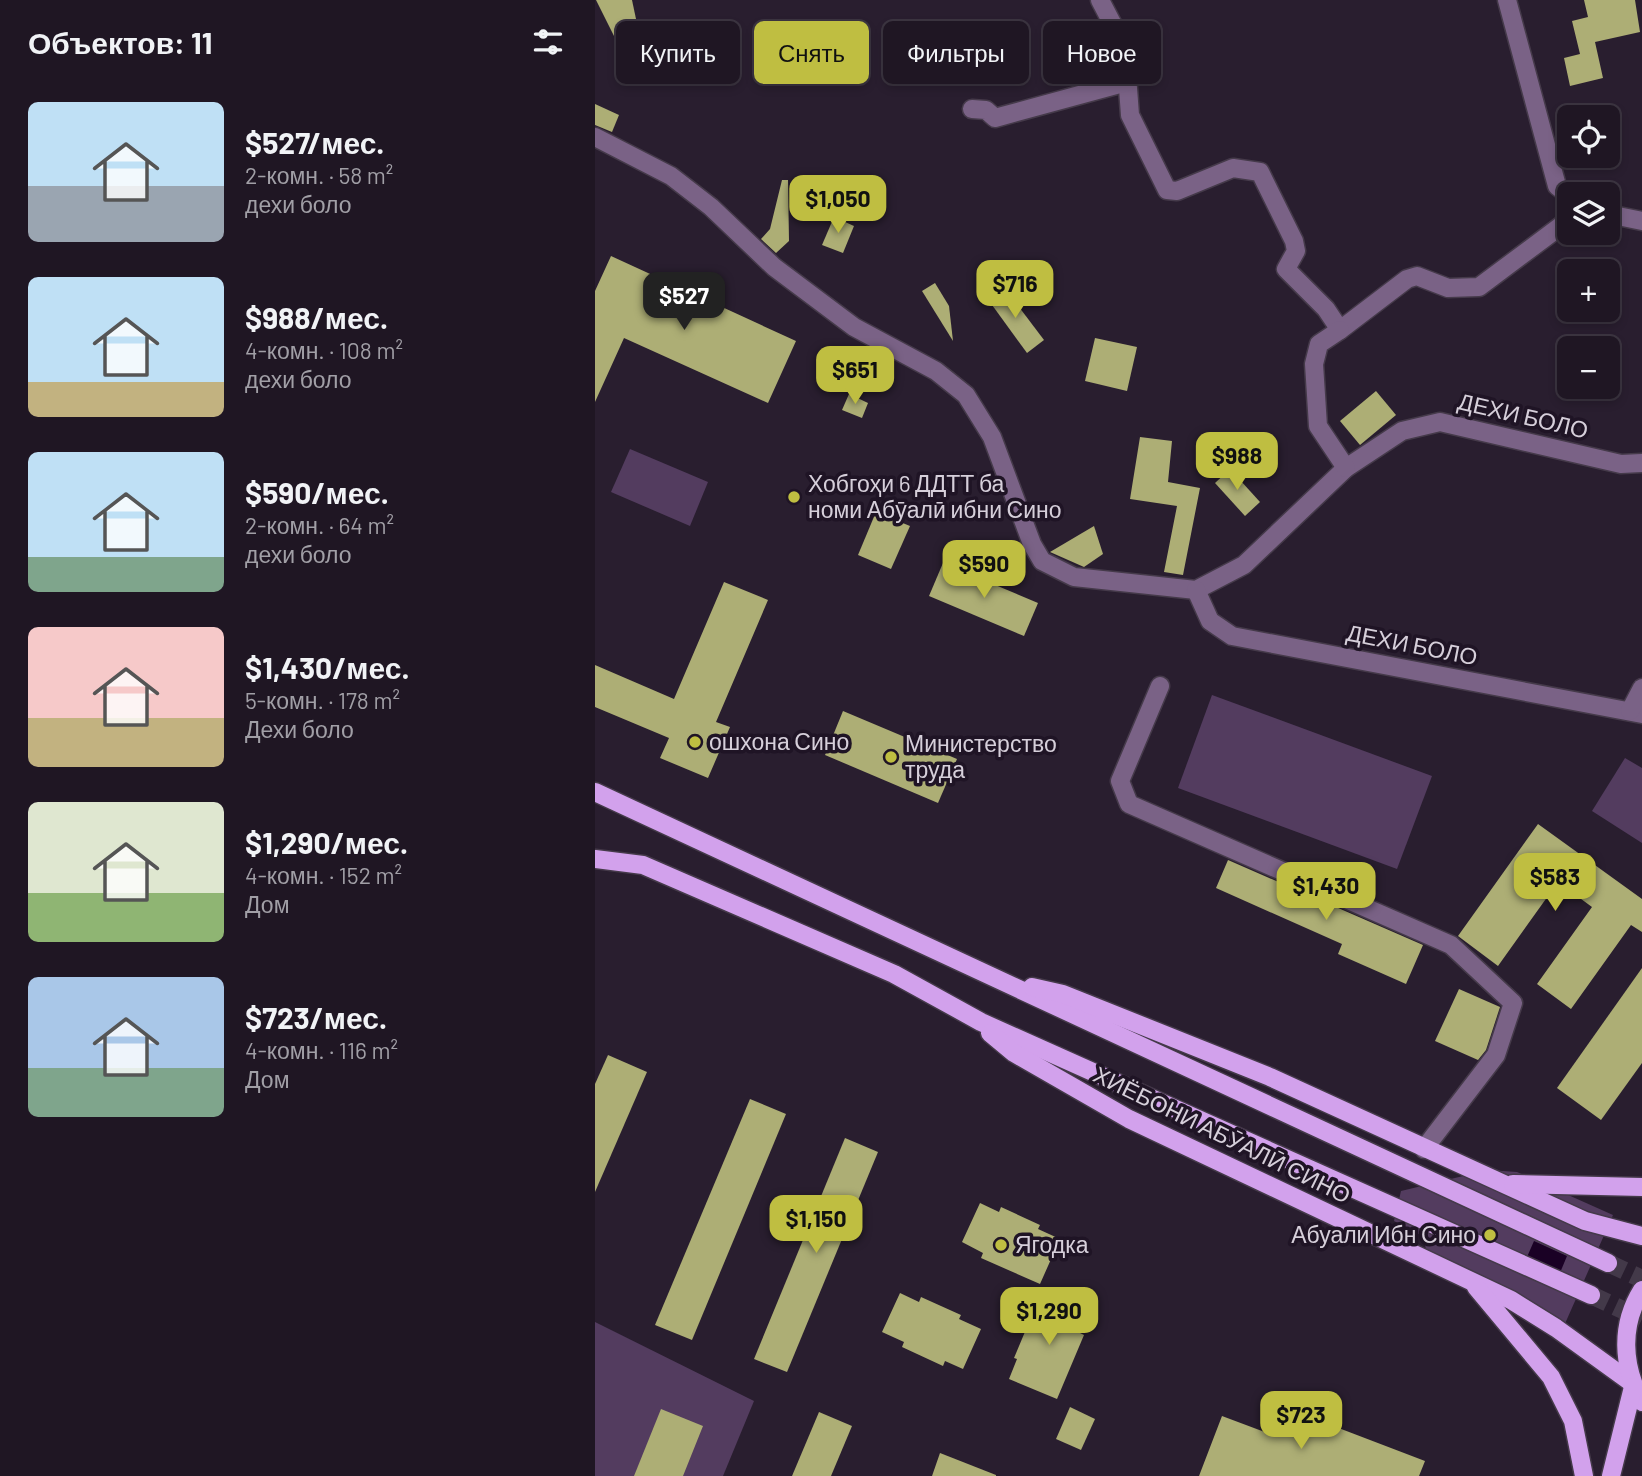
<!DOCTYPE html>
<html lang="ru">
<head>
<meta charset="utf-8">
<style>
  body { margin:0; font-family:Barlow,sans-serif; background:#2c2330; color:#f1f3f6; height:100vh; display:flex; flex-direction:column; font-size:26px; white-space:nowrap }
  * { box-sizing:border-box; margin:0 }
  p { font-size:23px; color:#a19fa6 }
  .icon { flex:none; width:38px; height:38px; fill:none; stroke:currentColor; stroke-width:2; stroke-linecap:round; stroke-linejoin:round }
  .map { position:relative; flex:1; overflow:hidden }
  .panel { display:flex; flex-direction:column; background:#1f1623; width:595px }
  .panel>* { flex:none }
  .hud { position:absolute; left:21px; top:21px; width:665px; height:63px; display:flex; gap:14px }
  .tools { position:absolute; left:962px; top:105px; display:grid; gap:14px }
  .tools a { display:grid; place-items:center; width:63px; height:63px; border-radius:10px; background:#1f1623; box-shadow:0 4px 10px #0003,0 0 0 2px #3c3541; font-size:35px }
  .price { position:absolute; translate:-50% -60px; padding:0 16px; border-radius:14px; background:#bfbe41; color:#111; font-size:23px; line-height:46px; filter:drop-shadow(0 2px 4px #0008) }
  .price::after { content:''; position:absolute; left:50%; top:42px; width:21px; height:16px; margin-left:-10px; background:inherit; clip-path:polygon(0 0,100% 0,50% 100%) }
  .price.active { background:#222; color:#fff }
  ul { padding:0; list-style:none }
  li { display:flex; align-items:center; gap:21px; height:175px; padding:0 28px }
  li span { display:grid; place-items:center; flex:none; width:196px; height:140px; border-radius:10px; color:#555 }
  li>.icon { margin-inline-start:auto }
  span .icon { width:84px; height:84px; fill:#fffc; stroke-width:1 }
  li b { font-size:30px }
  h2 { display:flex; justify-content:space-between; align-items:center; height:84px; padding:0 28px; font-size:30px }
  .chip { padding:0 24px; border-radius:10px; background:#1f1623; box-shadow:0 4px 10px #0003,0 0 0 2px #3c3541; font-size:24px; line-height:63px }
  .chip.active { background:#bfbe41; color:#111 }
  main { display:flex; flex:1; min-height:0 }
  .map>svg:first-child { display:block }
  .green { fill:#533c5f }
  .water { fill:#1a0125 }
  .building { fill:#adae75 }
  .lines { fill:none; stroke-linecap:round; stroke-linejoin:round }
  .major-tunnel { stroke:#433949; stroke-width:18; stroke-dasharray:18 9; stroke-linecap:butt }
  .minor-casing { stroke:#453a4a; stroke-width:21 }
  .major-casing { stroke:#453a4a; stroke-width:21 }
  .minor { stroke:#7a6286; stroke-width:18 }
  .major { stroke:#d2a1ec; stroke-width:18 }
  .poi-dot { fill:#bfbe41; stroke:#1f1425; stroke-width:2.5 }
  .labels { text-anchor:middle; stroke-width:7; stroke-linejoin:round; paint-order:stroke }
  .street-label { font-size:23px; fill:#d6cfda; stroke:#1f1425 }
  .poi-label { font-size:23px; fill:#d6cfda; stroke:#1f1425; text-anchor:start }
</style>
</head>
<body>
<main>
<section class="panel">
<h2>Объектов: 11<svg class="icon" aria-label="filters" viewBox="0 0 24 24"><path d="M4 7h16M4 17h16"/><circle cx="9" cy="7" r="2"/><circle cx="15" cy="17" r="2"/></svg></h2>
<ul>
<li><span style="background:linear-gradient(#bfe0f5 60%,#9aa5b1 0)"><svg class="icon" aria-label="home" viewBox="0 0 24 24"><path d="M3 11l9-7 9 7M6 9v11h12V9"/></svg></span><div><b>$527/мес.</b><p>2-комн. · 58 m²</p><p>дехи боло</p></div></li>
<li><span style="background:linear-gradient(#bfe0f5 75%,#c2b280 0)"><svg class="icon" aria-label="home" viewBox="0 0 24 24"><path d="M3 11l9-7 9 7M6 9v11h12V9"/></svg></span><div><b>$988/мес.</b><p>4-комн. · 108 m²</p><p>дехи боло</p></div></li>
<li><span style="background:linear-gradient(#bfe0f5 75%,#7fa58c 0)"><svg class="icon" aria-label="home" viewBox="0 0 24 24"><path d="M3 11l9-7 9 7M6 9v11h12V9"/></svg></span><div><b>$590/мес.</b><p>2-комн. · 64 m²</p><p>дехи боло</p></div></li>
<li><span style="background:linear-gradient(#f6c9c9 65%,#c2b280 0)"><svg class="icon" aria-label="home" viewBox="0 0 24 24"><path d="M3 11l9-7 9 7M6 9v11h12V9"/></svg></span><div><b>$1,430/мес.</b><p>5-комн. · 178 m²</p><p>Дехи боло</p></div></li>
<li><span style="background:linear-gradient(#dfe7d0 65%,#8fb573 0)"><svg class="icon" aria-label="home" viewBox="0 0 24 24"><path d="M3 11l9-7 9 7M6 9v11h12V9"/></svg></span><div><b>$1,290/мес.</b><p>4-комн. · 152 m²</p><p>Дом</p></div></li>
<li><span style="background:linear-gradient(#a9c7e8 65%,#7fa58c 0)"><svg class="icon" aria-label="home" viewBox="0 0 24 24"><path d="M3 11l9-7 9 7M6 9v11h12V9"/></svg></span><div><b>$723/мес.</b><p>4-комн. · 116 m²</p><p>Дом</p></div></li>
</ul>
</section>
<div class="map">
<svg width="1047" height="1476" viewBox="0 0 1047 1476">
  <rect width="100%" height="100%" fill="#291e2f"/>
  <g class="green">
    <polygon points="35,449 113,482 95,526 16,492"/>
    <polygon points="617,695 837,776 802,869 583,788"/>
    <polygon points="1030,758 1047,768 1047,843 997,811"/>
    <polygon points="893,1170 922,1172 1018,1215 965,1335 834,1271 829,1237 799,1221 806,1191"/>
    <polygon points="0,1322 159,1401 128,1476 0,1476"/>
  </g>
  <polygon class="water" points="939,1241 972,1256 962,1280 928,1266"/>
  <g class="building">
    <polygon points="1,0 37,0 41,19 24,46"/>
    <polygon points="989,0 1040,0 1045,32 1000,42 1008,78 975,86 969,58 985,54 977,21 993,17"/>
    <polygon points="0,104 24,115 17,132 0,125"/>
    <polygon points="187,180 193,180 194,241 181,253 166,239 175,229"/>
    <polygon points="239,217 259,226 248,253 227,245"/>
    <polygon points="16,256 201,341 173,403 29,338 0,402 0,291"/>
    <polygon points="340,283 354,306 358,341 327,291"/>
    <polygon points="408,286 449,340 432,353 392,298"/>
    <polygon points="500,338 542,347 532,391 490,381"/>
    <polygon points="781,391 801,415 765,445 745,421"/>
    <polygon points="254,394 273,403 267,418 247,410"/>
    <polygon points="545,437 577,441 573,482 605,488 588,575 569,572 582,506 535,499"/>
    <polygon points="635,469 665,502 650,516 620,483"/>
    <polygon points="281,512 315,526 296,569 263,555"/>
    <polygon points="499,526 508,554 489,567 455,552"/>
    <polygon points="348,563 443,603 429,636 334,596"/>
    <polygon points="129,582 173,600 121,722 135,727 113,778 65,758 74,738 0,707 0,665 79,699"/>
    <polygon points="248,711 362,759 343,803 230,755"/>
    <polygon points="943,824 1047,899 1047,932 1036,925 976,1009 942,984 997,907 963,882 903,966 863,936"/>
    <polygon points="633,860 828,945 811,984 743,954 747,944 621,888"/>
    <polygon points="1047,968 1047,1063 1006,1120 962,1088"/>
    <polygon points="864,989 905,1007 891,1050 883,1060 840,1041"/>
    <polygon points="13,1055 52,1072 0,1192 0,1084"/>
    <polygon points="155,1099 191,1114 97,1340 60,1325"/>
    <polygon points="250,1138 283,1152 192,1372 159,1359"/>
    <polygon points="385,1203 404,1212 406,1207 445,1225 443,1229 465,1239 445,1284 386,1258 388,1253 367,1242"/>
    <polygon points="305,1293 324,1302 326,1297 366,1315 364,1319 386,1329 368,1369 350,1361 348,1366 307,1347 309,1342 287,1332"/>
    <polygon points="449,1295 493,1314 485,1333 489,1335 462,1399 414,1379 422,1359 419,1358 437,1315 440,1317"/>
    <polygon points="686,1406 830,1461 824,1476 604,1476 627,1416 675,1434"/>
    <polygon points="475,1407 500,1419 486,1450 461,1439"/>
    <polygon points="66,1409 108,1426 88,1476 39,1476"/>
    <polygon points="224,1412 257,1426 236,1476 197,1476"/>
    <polygon points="345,1453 401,1475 401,1476 337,1476"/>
  </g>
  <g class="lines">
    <g class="major-tunnel">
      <polyline points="1013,1263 1047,1279"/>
      <polyline points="996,1295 1047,1319"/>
    </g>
    <defs>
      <g id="minor">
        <polyline points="505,0 530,48 535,115 572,190 582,191 638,168 665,172 699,241 701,251 691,269 731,309 745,330 812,279 822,276 853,288 884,287 975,219"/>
        <polyline points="912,0 962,186 975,196"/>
        <polyline points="377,109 391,110 400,118 532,82"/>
        <polyline points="0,137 76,176 116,207 179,267 259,327 341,371 371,395 397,437 437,544 447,561 479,577 601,590 649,565 751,468 807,431 845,422 1026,464 1047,463"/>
        <polyline points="1013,214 1047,221"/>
        <polyline points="745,330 724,344 719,364 723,426 751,468"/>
        <polyline points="601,590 615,621 637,636 1047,714"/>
        <polyline points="565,686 525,781 534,804 856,945 918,1003 901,1055 829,1149"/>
        <polyline points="1035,711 1047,688"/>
      </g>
      <g id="major">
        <polyline points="0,792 1013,1263"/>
        <polyline points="0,859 48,865 299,974 386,1022 996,1295"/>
        <polyline points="437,987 468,994 675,1077 990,1221 1047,1236"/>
        <polyline points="395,1033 419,1053 534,1119 916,1300 961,1328 1037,1383"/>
        <polyline points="918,1184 1047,1187"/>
        <polyline points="881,1287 956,1377 978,1421 989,1476"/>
        <path d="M1047 1290C1025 1325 1027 1366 1047 1402"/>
        <polyline points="1016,1476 1038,1387"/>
      </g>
    </defs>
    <use href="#minor" class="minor-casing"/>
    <use href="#major" class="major-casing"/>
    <use href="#minor" class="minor"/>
    <use href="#major" class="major"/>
  </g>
  <g class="poi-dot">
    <circle cx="199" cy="497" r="7"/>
    <circle cx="100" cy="742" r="7"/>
    <circle cx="296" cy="757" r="7"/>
    <circle cx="895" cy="1235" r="7"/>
    <circle cx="406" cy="1245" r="7"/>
  </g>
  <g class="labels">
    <g class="street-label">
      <text transform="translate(928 416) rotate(13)" y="8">ДЕХИ БОЛО</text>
      <text transform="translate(817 645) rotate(11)" y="8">ДЕХИ БОЛО</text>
      <text transform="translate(627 1135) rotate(26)" y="8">ХИЁБОНИ АБӮАЛӢ СИНО</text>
    </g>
    <g class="poi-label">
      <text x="213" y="492">Хобгоҳи 6 ДДТТ ба<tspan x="213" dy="26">номи Абӯалӣ ибни Сино</tspan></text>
      <text x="114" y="750">ошхона Сино</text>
      <text x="310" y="752">Министерство<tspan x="310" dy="26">труда</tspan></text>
      <text x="881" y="1243" text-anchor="end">Абуали Ибн Сино</text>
      <text x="420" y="1253">Ягодка</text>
    </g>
  </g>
</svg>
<div class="tools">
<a><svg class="icon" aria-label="locate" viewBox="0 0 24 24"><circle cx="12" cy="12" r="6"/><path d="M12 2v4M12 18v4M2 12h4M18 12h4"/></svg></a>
<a><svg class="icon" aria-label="layers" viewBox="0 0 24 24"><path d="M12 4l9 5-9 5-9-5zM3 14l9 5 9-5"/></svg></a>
<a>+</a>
<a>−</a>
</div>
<b class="price" style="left:243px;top:235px">$1,050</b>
<b class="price" style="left:420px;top:320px">$716</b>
<b class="price active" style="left:89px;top:332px">$527</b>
<b class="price" style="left:260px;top:406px">$651</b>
<b class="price" style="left:642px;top:492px">$988</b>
<b class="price" style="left:389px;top:600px">$590</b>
<b class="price" style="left:960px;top:913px">$583</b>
<b class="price" style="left:731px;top:922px">$1,430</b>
<b class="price" style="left:221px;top:1255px">$1,150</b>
<b class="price" style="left:454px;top:1347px">$1,290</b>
<b class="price" style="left:706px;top:1451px">$723</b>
<div class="hud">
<a class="chip">Купить</a>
<a class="chip active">Снять</a>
<a class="chip">Фильтры</a>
<a class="chip">Новое</a>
</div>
</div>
</main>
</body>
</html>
